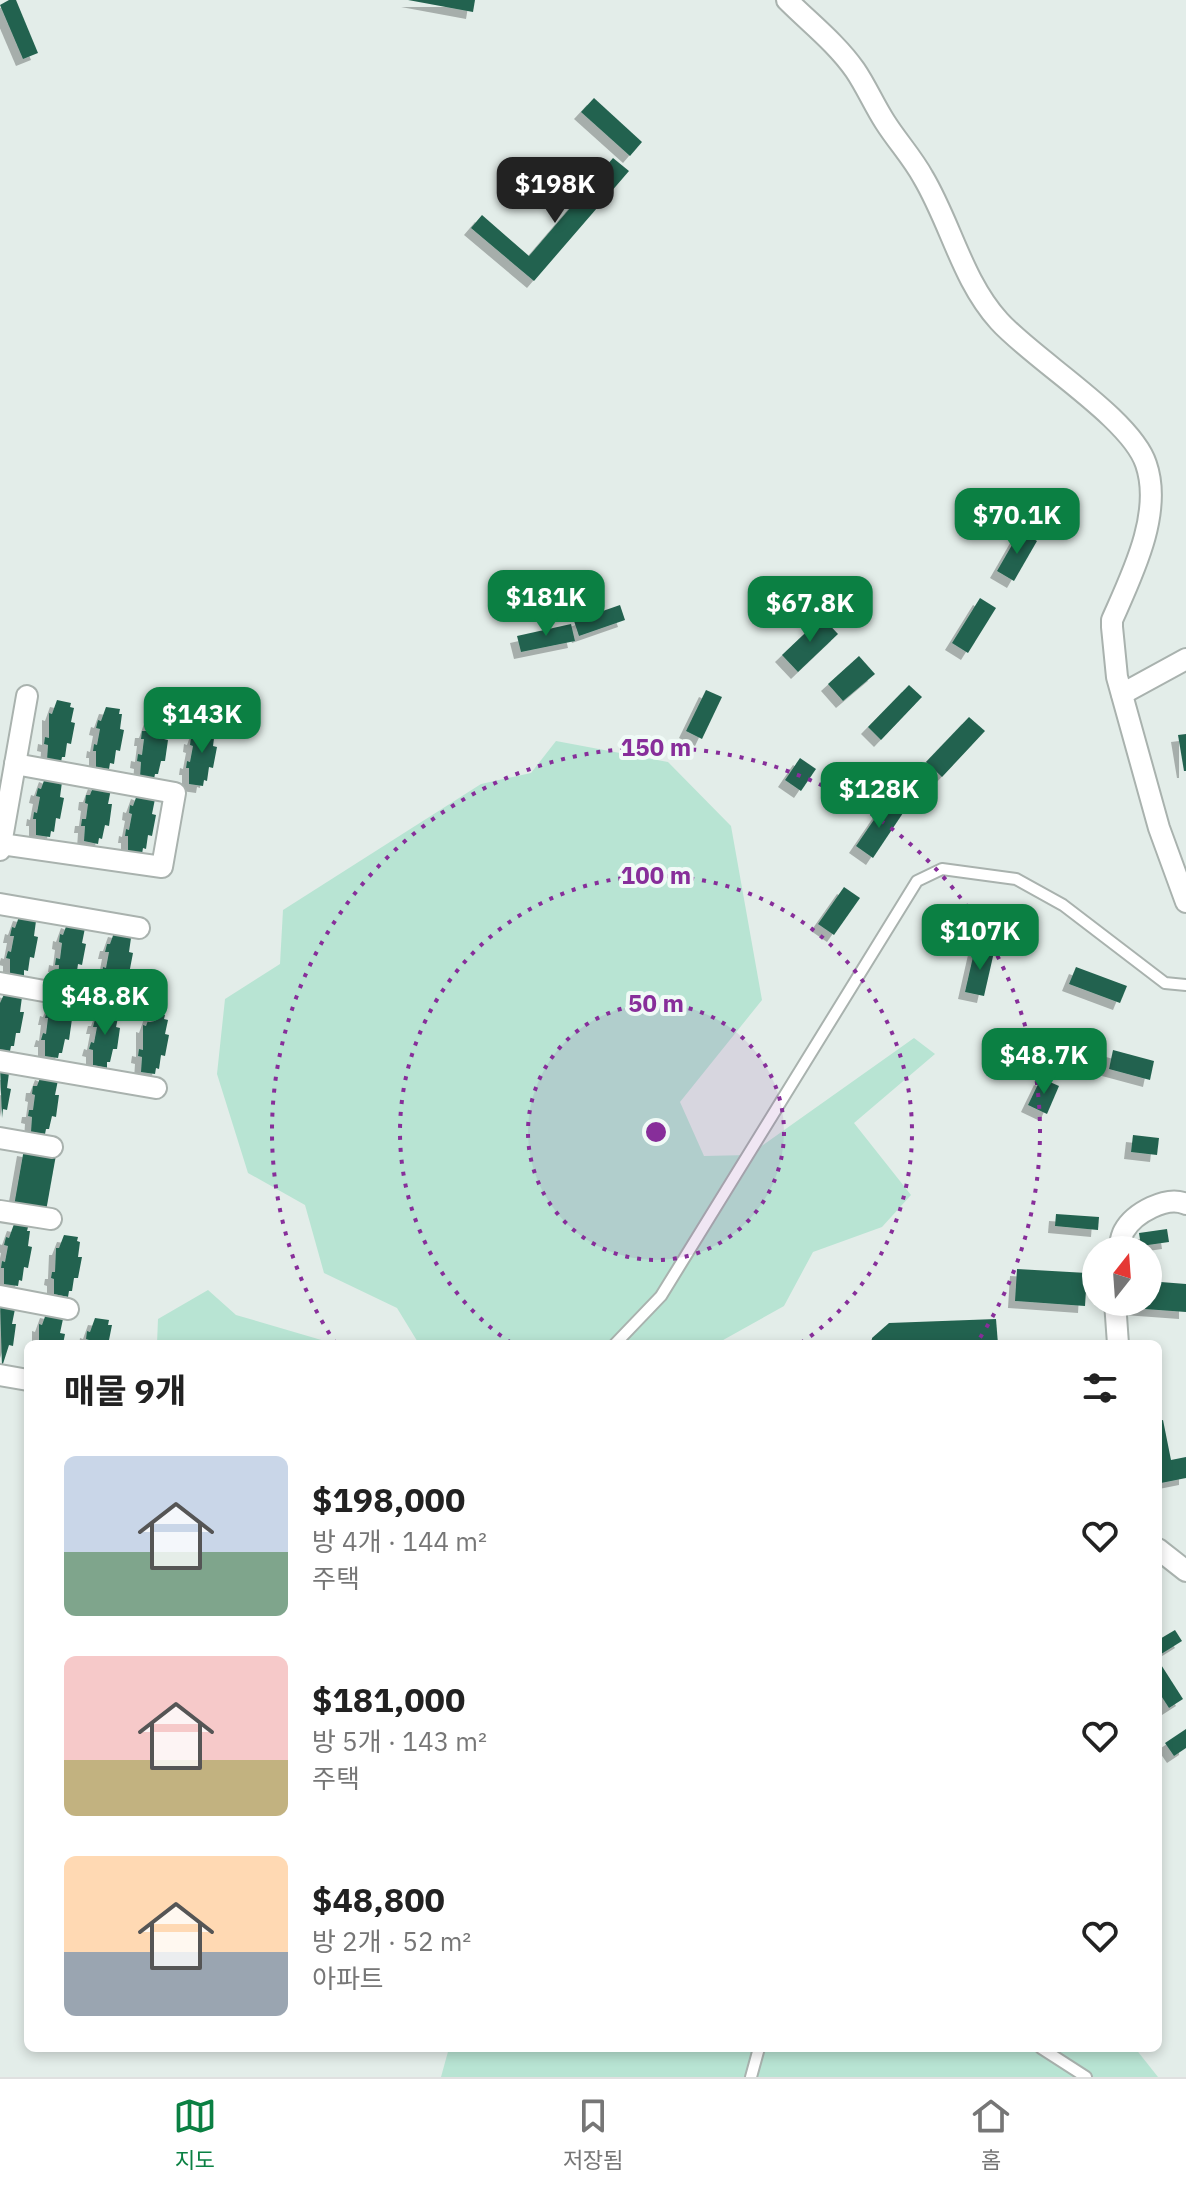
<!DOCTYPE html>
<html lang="ko">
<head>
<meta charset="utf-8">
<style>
  body { margin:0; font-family:"IBM Plex Sans","Noto Sans KR",sans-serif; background:#f6f6f6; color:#222; height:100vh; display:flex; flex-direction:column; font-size:30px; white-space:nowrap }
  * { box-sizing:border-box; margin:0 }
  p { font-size:26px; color:#767676 }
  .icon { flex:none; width:44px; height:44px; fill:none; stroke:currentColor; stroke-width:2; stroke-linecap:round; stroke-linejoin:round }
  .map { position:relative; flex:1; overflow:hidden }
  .drawer { position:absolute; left:24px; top:1340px; width:1138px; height:712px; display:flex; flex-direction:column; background:#fff; border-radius:12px; box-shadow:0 4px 12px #0003 }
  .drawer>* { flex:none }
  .needle { width:52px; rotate:17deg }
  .fabs { position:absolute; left:1082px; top:1236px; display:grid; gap:16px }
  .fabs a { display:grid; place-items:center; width:80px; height:80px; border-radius:50%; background:#fff; box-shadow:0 4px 12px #0003; font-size:40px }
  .price { position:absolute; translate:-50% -68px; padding:0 18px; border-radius:16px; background:#0b8043; color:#fff; font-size:26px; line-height:52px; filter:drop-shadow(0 2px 4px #0008) }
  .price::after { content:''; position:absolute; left:50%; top:48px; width:24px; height:18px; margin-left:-12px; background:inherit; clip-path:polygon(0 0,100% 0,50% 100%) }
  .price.active { background:#222; color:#fff }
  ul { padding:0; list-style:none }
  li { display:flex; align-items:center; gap:24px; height:200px; padding:0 40px }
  li span { display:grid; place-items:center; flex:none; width:224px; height:160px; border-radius:12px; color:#555 }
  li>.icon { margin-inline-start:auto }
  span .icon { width:96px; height:96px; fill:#fffc; stroke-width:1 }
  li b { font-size:34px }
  h2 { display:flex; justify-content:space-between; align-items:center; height:96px; padding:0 40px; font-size:34px }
  .menu { display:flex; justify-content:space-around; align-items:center; height:112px; border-top:2px solid #e0e0e0; background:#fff; font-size:22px; color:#767676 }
  .menu a { display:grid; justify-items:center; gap:4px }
  .menu .active { color:#0b8043 }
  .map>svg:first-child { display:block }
  .green { fill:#b8e4d3 }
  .building { fill:#24624f; filter:url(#shadow) }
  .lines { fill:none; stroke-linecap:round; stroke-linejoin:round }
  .lane-casing { stroke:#a9b2ae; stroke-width:14 }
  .street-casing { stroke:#a9b2ae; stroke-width:24 }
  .lane { stroke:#fff; stroke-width:10 }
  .street { stroke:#fff; stroke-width:20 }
  .ring { fill:none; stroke:#872e9a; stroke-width:4; stroke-dasharray:4 8 }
  .centre { fill:#872e9a; stroke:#f0faf6; stroke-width:4 }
  .ring-label { font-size:24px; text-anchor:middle; font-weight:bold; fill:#872e9a; stroke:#f0faf6; stroke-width:8; stroke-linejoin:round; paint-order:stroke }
</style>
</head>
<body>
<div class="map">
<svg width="1186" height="2077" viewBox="0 0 1186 2077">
  <defs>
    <filter id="shadow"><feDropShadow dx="-7" dy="7" stdDeviation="0" flood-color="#0004"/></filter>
  </defs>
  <rect width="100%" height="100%" fill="#e3ede9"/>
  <g class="green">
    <polygon points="556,741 668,762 731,826 762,1000 680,1102 704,1156 749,1155 914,1038 935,1054 854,1123 911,1195 882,1227 813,1252 784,1306 716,1344 419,1344 397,1308 324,1273 305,1205 248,1173 217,1074 225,999 280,964 283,910 481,784 531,773"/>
    <polygon points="208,1290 236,1315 335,1344 157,1344 158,1319"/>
    <polygon points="449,2048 1135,2048 1158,2077 441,2077"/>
  </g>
  <g class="building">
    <polygon points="9,0 16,0 38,53 23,59 0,5"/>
    <polygon points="408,0 475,0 473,12"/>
    <polygon points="594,98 642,142 630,156 581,112"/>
    <polygon points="613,158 629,171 534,281 471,228 482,215 529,256"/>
    <polygon points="1020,531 1037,541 1014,581 997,571"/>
    <polygon points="980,598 996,608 968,653 952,643"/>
    <polygon points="620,605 625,620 579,636 574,621"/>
    <polygon points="822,617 838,634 798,672 782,655"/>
    <polygon points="571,624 575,641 521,652 517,636"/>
    <polygon points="859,656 875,674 843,701 828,684"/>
    <polygon points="909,685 922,697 881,740 868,727"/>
    <polygon points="706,690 722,697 702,739 686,731"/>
    <polygon points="57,700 71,703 70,707 74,708 71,722 75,723 71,744 67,743 65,757 62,757 61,762 47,760 48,745 44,744 45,737 49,738 49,713 52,714"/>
    <polygon points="106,707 120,709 119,714 122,714 120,729 124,730 120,751 116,750 114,764 110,763 109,769 96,767 96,751 93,751 94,744 97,745 100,729 96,728 98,720 101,721"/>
    <polygon points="151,717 164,720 164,724 167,725 164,739 168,740 165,761 161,761 158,774 155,774 154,779 140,777 141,762 137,761 138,754 142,755 144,739 141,739 142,731 146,731"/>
    <polygon points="969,717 985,731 942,777 926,762"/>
    <polygon points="199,724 213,727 212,731 215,731 213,746 217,747 213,768 209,767 207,781 204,780 203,786 189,784 189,768 186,768 187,761 190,762 193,746 190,745 191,737 194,738"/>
    <polygon points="1186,734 1186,771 1184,771 1178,735"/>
    <polygon points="800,758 816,769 801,791 785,780"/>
    <polygon points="46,775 62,782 60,797 64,798 60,819 56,818 54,832 51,831 50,837 36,835 36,819 33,819 34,812 37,813 40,797 36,796 38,788 41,789"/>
    <polygon points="95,782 111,789 108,804 112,804 109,826 105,825 102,839 99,838 98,844 84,841 85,826 81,826 82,819 86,819 88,804 85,803 86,795 90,795"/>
    <polygon points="138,792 155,799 152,814 156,815 152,836 148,835 146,849 143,848 142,854 128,851 128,836 125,836 126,829 129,830 132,814 129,813 130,805 133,806"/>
    <polygon points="886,802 903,813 873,858 856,846"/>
    <polygon points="844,887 860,898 834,935 818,924"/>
    <polygon points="20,914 34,917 33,921 36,921 34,936 38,937 34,958 30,957 28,971 24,970 24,976 10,974 10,959 6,958 8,951 11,952 14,936 10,936 12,927 15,928"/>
    <polygon points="68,921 85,928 82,943 86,944 82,965 78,964 76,978 73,977 72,983 58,981 59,965 55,965 56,958 60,959 62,943 59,942 60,934 63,935"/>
    <polygon points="115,930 129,933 128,937 131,938 129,952 133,953 129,974 125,974 123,987 120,986 119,992 105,990 105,975 102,974 103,967 106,968 109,952 105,952 107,944 110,944"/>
    <polygon points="975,948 994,952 984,996 965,992"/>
    <polygon points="1076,967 1127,986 1120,1003 1069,984"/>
    <polygon points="6,990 22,997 20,1012 24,1012 20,1033 16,1033 14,1046 11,1046 10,1051 0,1050 0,1003"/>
    <polygon points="55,996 71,1003 68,1018 72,1019 69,1040 65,1039 62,1053 59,1053 58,1058 45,1056 45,1040 41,1040 43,1033 46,1034 48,1018 45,1018 47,1009 50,1010"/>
    <polygon points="103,1006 119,1013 116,1027 120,1028 117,1049 113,1049 110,1062 107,1062 107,1068 93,1065 93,1050 89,1049 91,1042 94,1043 97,1027 93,1027 95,1019 98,1019"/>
    <polygon points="151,1012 165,1015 164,1019 168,1020 165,1034 169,1035 165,1056 161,1055 159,1069 156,1068 155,1074 141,1072 142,1057 138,1056 139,1049 143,1050 143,1025 146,1026"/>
    <polygon points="1113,1050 1154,1061 1150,1080 1109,1069"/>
    <polygon points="0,1067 7,1069 6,1073 9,1073 7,1088 11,1089 7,1110 3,1109 2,1118"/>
    <polygon points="42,1073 58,1080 55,1095 59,1095 56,1117 52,1116 49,1129 46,1129 45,1134 31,1132 32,1117 28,1116 29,1110 33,1110 35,1095 32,1094 33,1086 37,1086"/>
    <polygon points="1041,1078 1059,1086 1047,1114 1028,1105"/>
    <polygon points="1133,1135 1159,1138 1157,1155 1131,1152"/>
    <polygon points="24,1149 56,1155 46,1211 14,1206"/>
    <polygon points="1056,1214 1099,1217 1098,1230 1055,1226"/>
    <polygon points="14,1224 28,1227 27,1231 30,1231 28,1246 32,1247 28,1268 24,1267 22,1281 19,1280 18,1286 4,1284 4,1268 1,1268 2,1261 5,1262 8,1246 4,1245 6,1237 9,1238"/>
    <polygon points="1167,1229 1169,1242 1141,1246 1139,1233"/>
    <polygon points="64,1235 78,1237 77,1241 80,1242 78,1257 82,1257 78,1278 74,1278 72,1291 69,1291 68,1297 54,1294 54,1279 51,1278 52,1272 55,1272 56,1248 59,1248"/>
    <polygon points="1017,1269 1087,1273 1085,1306 1015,1301"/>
    <polygon points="1148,1281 1186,1284 1186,1312 1131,1308 1131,1302 1148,1302"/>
    <polygon points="0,1302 12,1304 12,1308 15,1309 12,1324 16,1324 13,1346 9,1345 2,1367"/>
    <polygon points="47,1311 61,1314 60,1318 63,1319 60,1333 65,1334 63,1344 39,1344 39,1324 42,1325"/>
    <polygon points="95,1318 109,1320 108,1325 112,1325 109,1340 113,1341 113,1344 89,1344 89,1340 86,1339 87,1331 90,1332"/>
    <polygon points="996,1319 998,1344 872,1344 872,1338 889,1323"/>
    <polygon points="1163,1420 1171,1460 1186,1457 1186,1478 1161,1483 1158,1468 1158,1421"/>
    <polygon points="1175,1630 1182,1641 1158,1656 1158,1640"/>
    <polygon points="1158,1660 1183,1699 1169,1708 1158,1691"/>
    <polygon points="1186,1729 1186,1748 1174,1756 1165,1743"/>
  </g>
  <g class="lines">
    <defs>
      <g id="lane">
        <polyline points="615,1344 661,1296 917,881 942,869 1016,879 1063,905 1165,983 1186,985"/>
        <polyline points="1041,2048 1086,2077"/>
        <polyline points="751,2077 759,2048"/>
      </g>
      <g id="street">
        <path d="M787 0C810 23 836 43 855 70 866 86 874 105 885 122 897 141 912 157 923 177 951 224 962 280 999 321 1034 360 1131 418 1146 464 1163 513 1132 575 1112 620V627L1117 677 1159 828 1186 902"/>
        <polyline points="1122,694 1186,659"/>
        <polyline points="1,844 162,867 175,793 15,764"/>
        <polyline points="0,850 27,696"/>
        <polyline points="0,904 139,928"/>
        <polyline points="0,983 150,1010"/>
        <polyline points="0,1061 156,1088"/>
        <polyline points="0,1138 52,1147"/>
        <polyline points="0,1211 51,1219"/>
        <path d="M1119 1250C1120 1244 1121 1236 1124 1231 1134 1213 1167 1195 1186 1204"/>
        <polyline points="0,1296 68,1309"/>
        <polyline points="1115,1302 1118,1344"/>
        <polyline points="0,1375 28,1380"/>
        <polyline points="1158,1549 1186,1571"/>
      </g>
    </defs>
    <use href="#lane" class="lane-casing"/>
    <use href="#street" class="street-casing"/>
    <use href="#lane" class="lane"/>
    <use href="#street" class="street"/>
  </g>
  <circle cx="656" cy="1132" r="128" fill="#872e9a" fill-opacity=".12"/>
  <g class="ring">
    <circle cx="656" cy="1132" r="128"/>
    <path d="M511 1343A256 256 0 1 1 801 1343"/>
    <path d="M336 1344A384 384 0 1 1 976 1344"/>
  </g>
  <circle cx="656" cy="1132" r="12" class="centre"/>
  <g class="ring-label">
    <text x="656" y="756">150 m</text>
    <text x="656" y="884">100 m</text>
    <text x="656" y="1012">50 m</text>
  </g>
</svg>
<div class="fabs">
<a><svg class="needle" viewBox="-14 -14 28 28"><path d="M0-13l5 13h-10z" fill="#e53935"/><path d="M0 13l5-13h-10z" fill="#767676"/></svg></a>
</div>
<b class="price active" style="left:555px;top:225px">$198K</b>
<b class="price" style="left:1017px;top:556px">$70.1K</b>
<b class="price" style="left:546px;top:638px">$181K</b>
<b class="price" style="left:810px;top:644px">$67.8K</b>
<b class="price" style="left:202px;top:755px">$143K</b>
<b class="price" style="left:879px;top:830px">$128K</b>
<b class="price" style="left:980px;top:972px">$107K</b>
<b class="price" style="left:105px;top:1037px">$48.8K</b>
<b class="price" style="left:1044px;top:1096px">$48.7K</b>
<section class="drawer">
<h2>매물 9개<svg class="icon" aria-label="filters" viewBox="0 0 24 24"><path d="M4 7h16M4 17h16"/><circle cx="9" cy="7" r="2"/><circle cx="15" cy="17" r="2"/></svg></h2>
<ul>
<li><span style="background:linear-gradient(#c9d6e8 60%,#7fa58c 0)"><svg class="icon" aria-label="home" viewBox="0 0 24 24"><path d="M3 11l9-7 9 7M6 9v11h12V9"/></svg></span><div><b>$198,000</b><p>방 4개 · 144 m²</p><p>주택</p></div><svg class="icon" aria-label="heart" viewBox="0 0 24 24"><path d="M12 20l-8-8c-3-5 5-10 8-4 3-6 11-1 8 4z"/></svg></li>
<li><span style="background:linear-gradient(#f6c9c9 65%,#c2b280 0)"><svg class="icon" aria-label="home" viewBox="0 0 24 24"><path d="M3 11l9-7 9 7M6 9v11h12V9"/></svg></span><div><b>$181,000</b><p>방 5개 · 143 m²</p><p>주택</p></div><svg class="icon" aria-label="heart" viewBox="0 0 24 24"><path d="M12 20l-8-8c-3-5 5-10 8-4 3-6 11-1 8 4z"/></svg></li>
<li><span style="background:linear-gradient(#ffd9b3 60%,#9aa5b1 0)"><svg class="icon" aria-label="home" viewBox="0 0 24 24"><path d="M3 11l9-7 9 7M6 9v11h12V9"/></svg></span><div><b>$48,800</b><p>방 2개 · 52 m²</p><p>아파트</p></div><svg class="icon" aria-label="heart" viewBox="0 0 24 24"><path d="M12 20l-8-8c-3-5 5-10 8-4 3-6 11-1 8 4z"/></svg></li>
</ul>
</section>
</div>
<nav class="menu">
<a class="active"><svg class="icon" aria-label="map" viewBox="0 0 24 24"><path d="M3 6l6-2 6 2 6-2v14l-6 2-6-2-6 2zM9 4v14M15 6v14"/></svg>지도</a>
<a><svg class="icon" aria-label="saved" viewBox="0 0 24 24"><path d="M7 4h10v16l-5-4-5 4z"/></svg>저장됨</a>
<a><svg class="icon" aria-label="home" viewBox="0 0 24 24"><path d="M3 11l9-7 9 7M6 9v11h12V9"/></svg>홈</a>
</nav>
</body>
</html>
